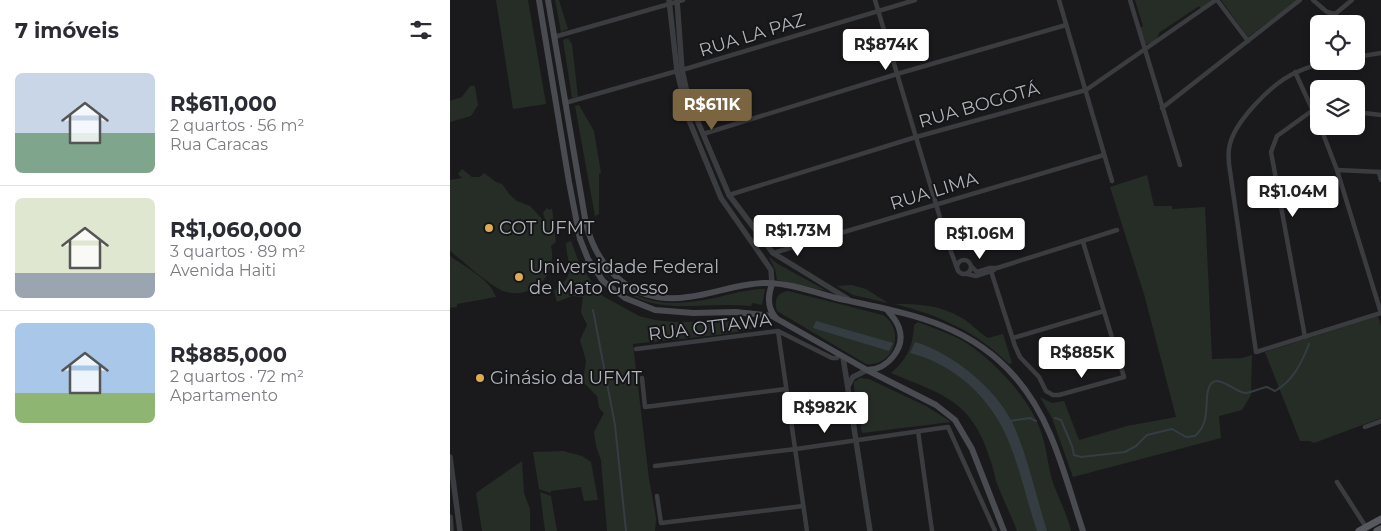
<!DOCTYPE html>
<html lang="pt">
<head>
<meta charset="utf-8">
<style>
  body { margin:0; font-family:Montserrat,sans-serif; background:#f7f7f7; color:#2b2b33; height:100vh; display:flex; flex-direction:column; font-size:19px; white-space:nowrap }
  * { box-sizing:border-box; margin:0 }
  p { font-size:16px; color:#7c7c81 }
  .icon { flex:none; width:28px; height:28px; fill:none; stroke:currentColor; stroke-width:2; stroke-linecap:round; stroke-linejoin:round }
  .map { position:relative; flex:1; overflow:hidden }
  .side { display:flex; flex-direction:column; background:#fff; width:450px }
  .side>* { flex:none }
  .buttons { position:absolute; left:860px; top:15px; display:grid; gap:10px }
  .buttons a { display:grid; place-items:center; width:55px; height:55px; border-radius:8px; background:#fff; box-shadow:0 2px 8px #0003; font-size:25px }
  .price { position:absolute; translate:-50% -42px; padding:0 11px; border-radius:5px; background:#fff; color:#222; font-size:16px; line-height:32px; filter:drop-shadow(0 1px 2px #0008) }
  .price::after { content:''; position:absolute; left:50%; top:30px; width:15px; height:11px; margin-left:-8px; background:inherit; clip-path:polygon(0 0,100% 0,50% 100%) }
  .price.on { background:#7b6541; color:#fff }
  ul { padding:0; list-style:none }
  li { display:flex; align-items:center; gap:15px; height:125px; padding:0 15px }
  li+li { border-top:1px solid #e1e1e2 }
  li span { display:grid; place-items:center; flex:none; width:140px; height:100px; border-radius:8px; color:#555 }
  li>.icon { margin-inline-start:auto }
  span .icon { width:60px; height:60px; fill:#fffc; stroke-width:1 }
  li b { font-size:21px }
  h2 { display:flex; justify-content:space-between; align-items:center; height:60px; padding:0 15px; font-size:21px }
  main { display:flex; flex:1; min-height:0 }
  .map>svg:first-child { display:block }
  .green { fill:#262d27 }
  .water { fill:#353d43 }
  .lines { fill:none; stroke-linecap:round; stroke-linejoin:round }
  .stream { stroke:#353d43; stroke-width:2 }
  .minor { stroke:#3b3c40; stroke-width:4.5 }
  .tertiary { stroke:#3b3c40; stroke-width:5.5 }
  .secondary { stroke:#494b50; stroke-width:6 }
  .primary { stroke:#58595f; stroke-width:7 }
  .poi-dot { fill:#dcab52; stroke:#151517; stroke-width:2 }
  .labels { text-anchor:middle; stroke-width:4; stroke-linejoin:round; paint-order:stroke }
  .street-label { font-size:18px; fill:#aeb2b9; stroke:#151517 }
  .poi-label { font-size:18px; fill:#aeb2b9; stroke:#151517; text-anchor:start }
</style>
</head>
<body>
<main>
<section class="side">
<h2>7 imóveis<svg class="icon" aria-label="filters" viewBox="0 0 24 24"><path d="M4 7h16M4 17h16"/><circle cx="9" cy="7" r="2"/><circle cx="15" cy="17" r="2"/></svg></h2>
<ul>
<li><span style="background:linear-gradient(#c9d6e8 60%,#7fa58c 0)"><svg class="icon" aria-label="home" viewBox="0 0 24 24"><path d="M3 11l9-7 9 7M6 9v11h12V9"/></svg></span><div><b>R$611,000</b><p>2 quartos · 56 m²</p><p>Rua Caracas</p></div></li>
<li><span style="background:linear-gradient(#dfe7d0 75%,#9aa5b1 0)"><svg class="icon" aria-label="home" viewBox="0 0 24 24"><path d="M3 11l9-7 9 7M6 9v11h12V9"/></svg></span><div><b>R$1,060,000</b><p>3 quartos · 89 m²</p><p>Avenida Haiti</p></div></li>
<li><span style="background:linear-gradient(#a9c7e8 70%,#8fb573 0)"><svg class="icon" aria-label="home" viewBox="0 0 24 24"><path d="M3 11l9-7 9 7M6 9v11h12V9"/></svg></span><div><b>R$885,000</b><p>2 quartos · 72 m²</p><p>Apartamento</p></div></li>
</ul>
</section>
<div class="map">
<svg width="931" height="531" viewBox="0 0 931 531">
  <rect width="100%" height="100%" fill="#1a1a1c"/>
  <g class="green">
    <polygon points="46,0 78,0 96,104 63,109"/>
    <polygon points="105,0 109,0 118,29 111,32"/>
    <polygon points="685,0 762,0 762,1 751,9 749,6 710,32 705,41 697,44 695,43 690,28 693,26"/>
    <polygon points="771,0 847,0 798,37"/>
    <polygon points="118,38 122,44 128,97 122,98 113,40"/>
    <polygon points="20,86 25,86 28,105 21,116 0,122 0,101 12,97"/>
    <polygon points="129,105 144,131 151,173 149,174 149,214 145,216 125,106"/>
    <path d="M12 169 22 177H30L34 173 46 182 52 184 60 195 67 201 80 206 93 220 95 219 93 213 97 208 100 210 102 208 106 242 101 246C104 259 101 272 92 282 82 292 66 296 53 291 39 285 13 261 0 251V180L12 178 8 174Z"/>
    <polygon points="697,175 704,206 722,206 722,209 755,207 762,359 792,358 802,355 801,395 792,410 769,416 771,438 623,477 602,418 590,397 602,403 614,401 629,440 677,426 726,417 694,294 660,187"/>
    <path d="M121 241 130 265 151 295 189 316 205 320 225 322 291 321 314 324C304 334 204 341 183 344L199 479 206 518 205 531H157L151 460 146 446 144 432 154 413 149 408 147 396 133 382 136 361 130 340 137 325 131 312 133 297 122 296 107 302 104 291C128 273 117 267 116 243Z"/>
    <path d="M0 256C15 267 40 279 46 297L7 304V307L0 308Z"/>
    <polygon points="319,257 328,264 377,291 327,280 325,269 319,258"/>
    <path d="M148 266C183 305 216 308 265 298 281 294 298 289 315 289L312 305 302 303 301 306C239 300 195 324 148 266Z"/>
    <polygon points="402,285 416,289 438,303 403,295 387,286"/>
    <path d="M338 291 433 315C456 330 444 367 416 364L327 311C324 301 326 293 338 291Z"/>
    <path d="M445 304C468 304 490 305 510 317 520 322 528 332 538 338L553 334 562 363 559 364C527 332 489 315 445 304Z"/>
    <polygon points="928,316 931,326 931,418 864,443 860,441 850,441 815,352"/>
    <path d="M468 322C485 329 503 334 518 344 546 363 583 402 592 435 597 450 598 466 602 480 608 498 617 513 621 531H567C561 514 552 498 546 481 544 474 543 466 540 459 533 437 523 416 503 402 487 390 459 381 441 373 457 360 463 346 464 325Z"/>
    <polygon points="410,378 419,379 476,406 501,422 412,433 404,387 404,382"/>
    <polygon points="113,451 132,456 141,462 148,500 134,501 131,487 101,491 101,493 89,489 83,452"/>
    <polygon points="72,461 74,493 80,509 80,531 32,531 26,493"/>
    <polygon points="90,492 101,496 107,531 95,531"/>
  </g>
  <g class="water">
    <polygon points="366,321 443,343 439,351 363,328"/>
    <path d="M465 342C502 353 546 388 563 424 578 457 586 496 597 531H587C575 496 568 457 551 425 532 390 498 362 460 353Z"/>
  </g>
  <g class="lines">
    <g class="stream">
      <polyline points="143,310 165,425 176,531"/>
      <path d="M605 418 611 420 622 446 624 455 631 457 675 452 686 446 697 435 722 429 736 437 745 436C757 425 756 413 757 397 760 364 783 392 795 393 801 393 810 388 817 387L825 391C843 381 852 362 859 344"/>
      <polyline points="560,421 580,418 586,421"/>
    </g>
    <g class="minor">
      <polyline points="425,0 497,241 507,268"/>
      <polyline points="609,0 662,181"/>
      <polyline points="680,0 730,165"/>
      <polyline points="767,0 798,41"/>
      <polyline points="863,0 877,12 885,14 902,0"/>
      <polyline points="104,37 233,0"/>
      <polyline points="906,57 931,53"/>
      <path d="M884 61C871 64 859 66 847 72 823 82 782 123 779 149 778 154 779 160 779 164L806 352 931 313"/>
      <polyline points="232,70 465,0"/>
      <polyline points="845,72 869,124"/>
      <polyline points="115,103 227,71"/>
      <polyline points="712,108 850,0"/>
      <polyline points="906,112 931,115"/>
      <polyline points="870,126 887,170 931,313"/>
      <polyline points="253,134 447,74 616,25"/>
      <polyline points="887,170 931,172"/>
      <polyline points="929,172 931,180"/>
      <polyline points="279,195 466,137 636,90 766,0"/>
      <polyline points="323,253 654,155"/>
      <circle cx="514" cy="267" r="7"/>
      <polyline points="522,267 527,272 540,268 547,268 667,230"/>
      <polyline points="540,268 565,346 570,357 589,377 596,391 603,395 609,395 674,377 633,242"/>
      <polyline points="517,274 526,276 544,270"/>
      <polyline points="328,331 357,531"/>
      <polyline points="855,337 821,152 827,136 863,110 869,110"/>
      <polyline points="563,338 654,311"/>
      <polyline points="186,349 328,331 382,358 387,358 390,355"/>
      <polyline points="192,378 195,407 336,389"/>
      <polyline points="915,427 931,421"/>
      <polyline points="468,431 482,531"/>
      <polyline points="205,466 346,449 498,427 545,531"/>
      <polyline points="887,482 916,527"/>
      <polyline points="207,496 211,523 353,506"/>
    </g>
    <g class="tertiary">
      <polyline points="219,0 227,71 239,120 271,198 317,264 321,270 322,284"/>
      <polyline points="227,0 232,70 239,101 279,195 323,253 398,299"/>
      <polyline points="393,357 420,531"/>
      <polyline points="398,386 403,377 417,370"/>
      <polyline points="0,457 10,531"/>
      <polyline points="0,517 1,531"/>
    </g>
    <g class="secondary">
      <path d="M89 0 119 182 130 239 138 259 153 281 175 298 205 310 243 313 286 312 322 316 417 370C437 370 456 348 449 328 447 321 442 316 438 311"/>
      <path d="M98 0 136 224C149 273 186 305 238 297 264 294 290 283 316 283 339 283 364 292 386 298 453 313 517 321 565 377 603 420 615 478 633 531"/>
      <path d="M322 284C318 295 317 308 326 318"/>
      <polyline points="417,370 486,405 505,420 522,449 554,531"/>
    </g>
    <g class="primary">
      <polyline points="909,531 931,519"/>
      <polyline points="927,531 931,529"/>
    </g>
  </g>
  <g class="poi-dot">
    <circle cx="39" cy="228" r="5"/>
    <circle cx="69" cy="277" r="5"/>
    <circle cx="30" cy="378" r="5"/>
  </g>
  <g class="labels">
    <g class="street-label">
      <text transform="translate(302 35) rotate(-17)" y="6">RUA LA PAZ</text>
      <text transform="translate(529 105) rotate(-16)" y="6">RUA BOGOTÁ</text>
      <text transform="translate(484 191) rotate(-17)" y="6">RUA LIMA</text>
      <text transform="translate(260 327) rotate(-7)" y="6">RUA OTTAWA</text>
    </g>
    <g class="poi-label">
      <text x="49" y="234">COT UFMT</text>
      <text x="79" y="273">Universidade Federal<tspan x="79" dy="21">de Mato Grosso</tspan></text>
      <text x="40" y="384">Ginásio da UFMT</text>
    </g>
  </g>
</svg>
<div class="buttons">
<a><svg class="icon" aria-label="locate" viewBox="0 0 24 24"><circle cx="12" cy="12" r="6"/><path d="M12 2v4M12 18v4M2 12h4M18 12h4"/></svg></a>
<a><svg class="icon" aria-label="layers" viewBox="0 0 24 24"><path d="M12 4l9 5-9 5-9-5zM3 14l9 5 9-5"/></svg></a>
</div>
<b class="price" style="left:436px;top:71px">R$874K</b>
<b class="price on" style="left:262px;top:131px">R$611K</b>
<b class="price" style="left:843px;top:218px">R$1.04M</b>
<b class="price" style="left:348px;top:257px">R$1.73M</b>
<b class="price" style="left:530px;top:260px">R$1.06M</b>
<b class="price" style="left:632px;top:379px">R$885K</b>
<b class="price" style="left:375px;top:434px">R$982K</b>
</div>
</main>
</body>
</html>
